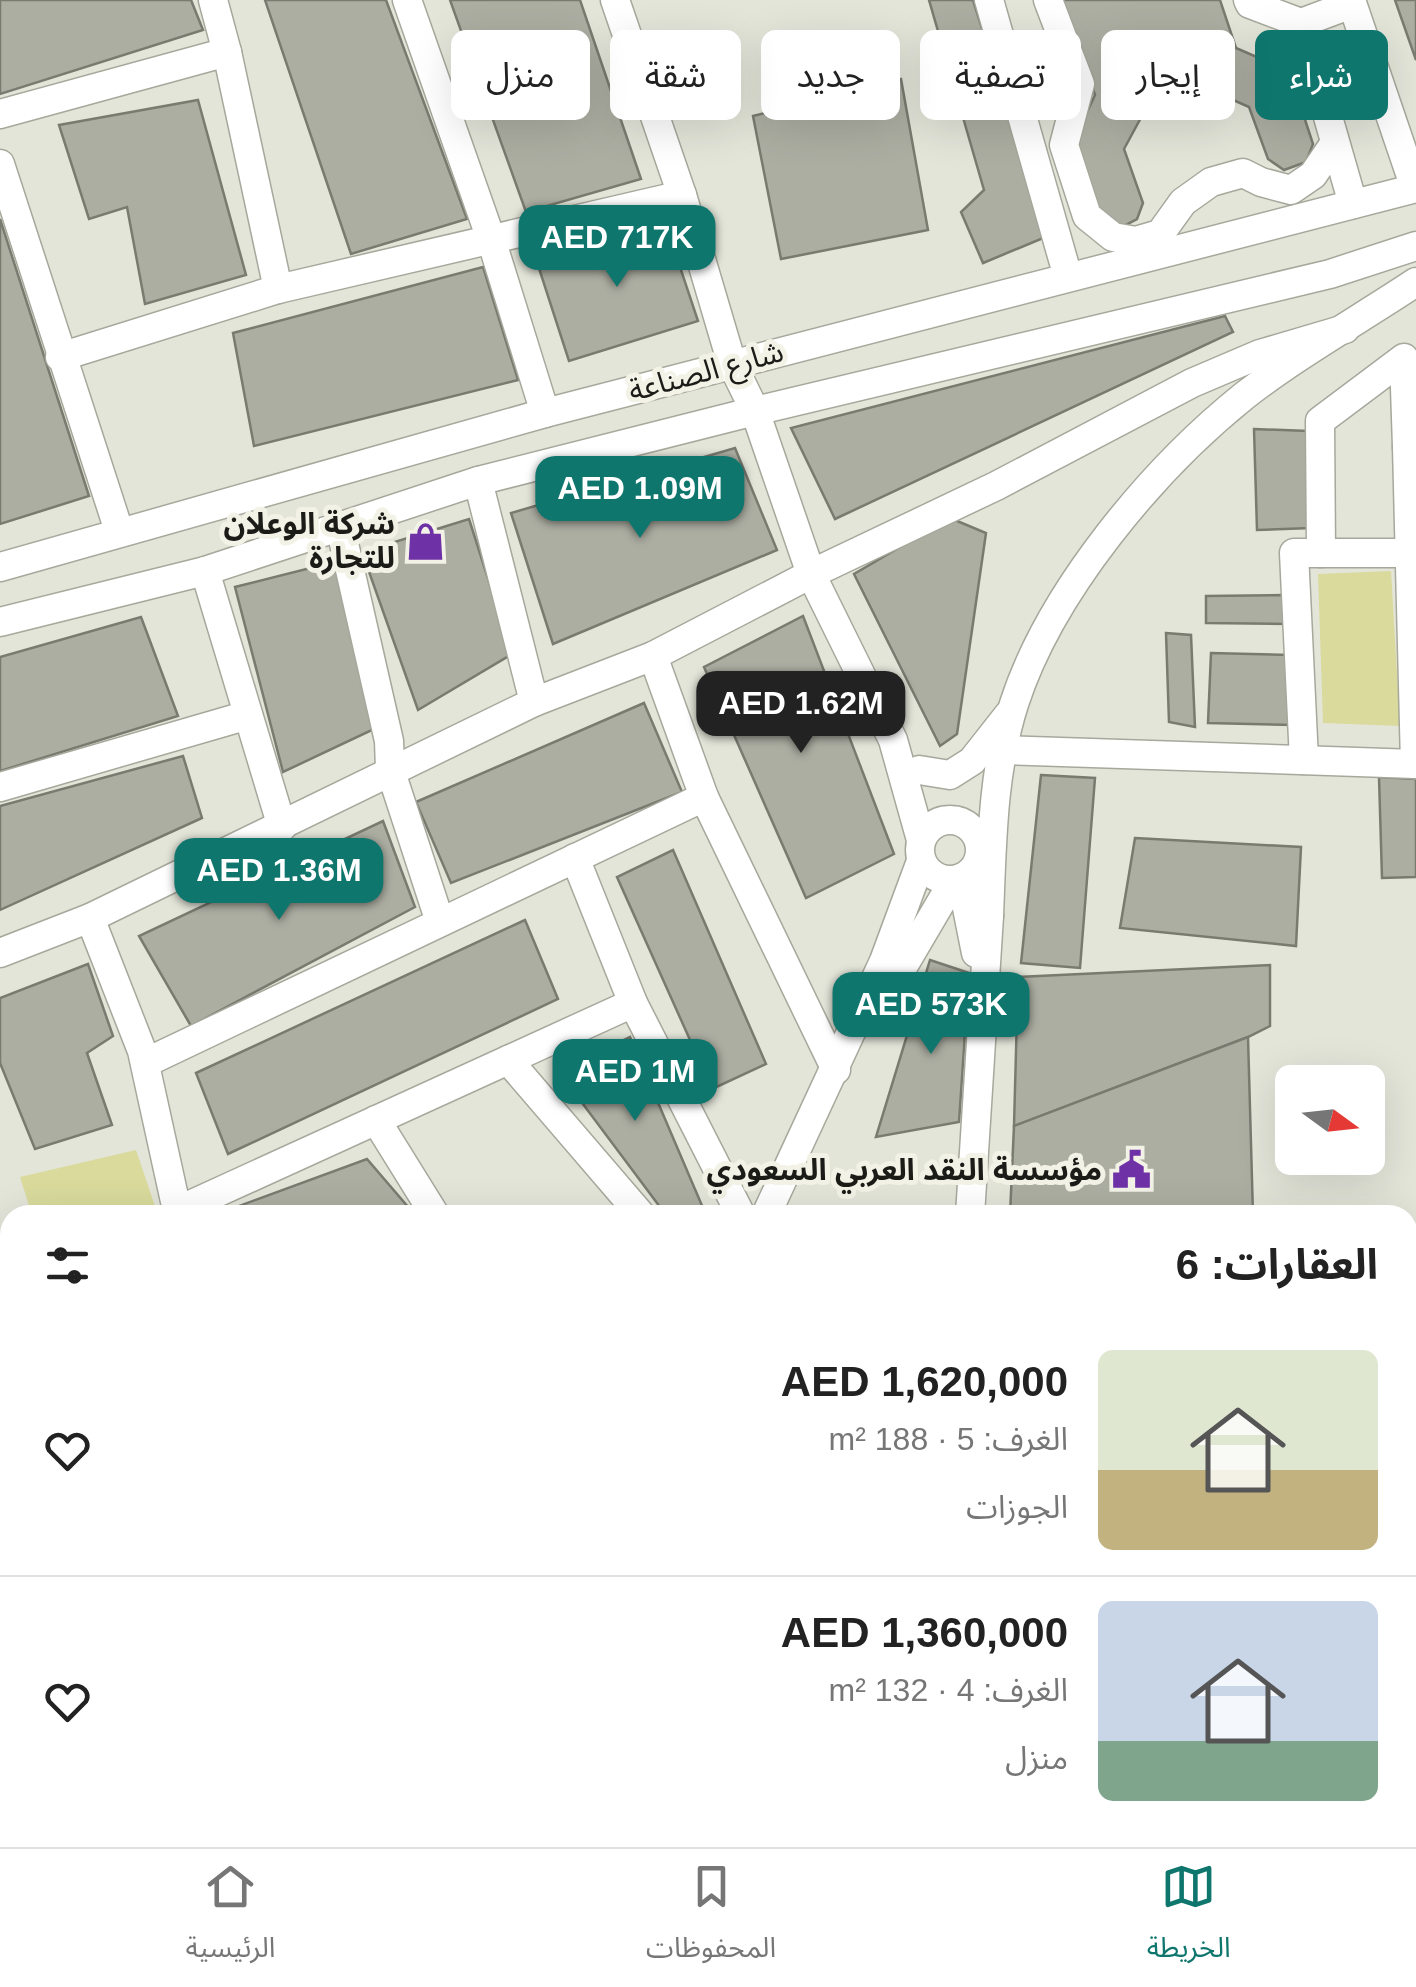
<!DOCTYPE html>
<html lang="ar">
<head>
<meta charset="utf-8">
<style>
  body { margin:0; font-family:Helvetica,"Noto Sans Arabic",sans-serif; background:#f2f2f2; color:#222; direction:rtl; height:100vh; display:flex; flex-direction:column; font-size:38px; white-space:nowrap }
  * { box-sizing:border-box; margin:0 }
  p { font-size:32px; color:#767676 }
  .icon { flex:none; width:55px; height:55px; fill:none; stroke:currentColor; stroke-width:2; stroke-linecap:round; stroke-linejoin:round }
  .map { position:relative; flex:1; overflow:hidden; direction:ltr }
  .details { position:absolute; left:0px; top:1205px; width:1418px; height:642px; display:flex; flex-direction:column; background:#fff; border-radius:30px 30px 0 0; box-shadow:0 10px 40px #0002; direction:rtl }
  .details>* { flex:none }
  .hud { position:absolute; left:30px; top:30px; width:1358px; height:90px; direction:rtl; display:flex; gap:20px }
  .needle { width:65px; rotate:105deg }
  .fabs { position:absolute; left:1275px; top:1065px; display:grid; gap:20px }
  .fabs a { display:grid; place-items:center; width:110px; height:110px; border-radius:15px; background:#fff; box-shadow:0 10px 40px #0002; font-size:50px }
  .price { position:absolute; translate:-50% -85px; padding:0 22px; border-radius:20px; background:#0f766e; color:#fff; font-size:32px; line-height:65px; filter:drop-shadow(0 2px 5px #0008) }
  .price::after { content:''; position:absolute; left:50%; top:60px; width:30px; height:22px; margin-left:-15px; background:inherit; clip-path:polygon(0 0,100% 0,50% 100%) }
  .price.selected { background:#222; color:#fff }
  ul { padding:0; list-style:none }
  li { display:flex; align-items:center; gap:30px; height:250px; padding:0 40px }
  li+li { border-top:2px solid #e0e0e0 }
  li span { display:grid; place-items:center; flex:none; width:280px; height:200px; border-radius:15px; color:#555 }
  li>.icon { margin-inline-start:auto }
  span .icon { width:120px; height:120px; fill:#fffc; stroke-width:1 }
  li b { font-size:42px }
  h2 { display:flex; justify-content:space-between; align-items:center; height:120px; padding:0 40px; font-size:42px }
  .tag { padding:0 35px; border-radius:15px; background:#fff; box-shadow:0 10px 40px #0002; font-size:35px; line-height:90px }
  .tag.selected { background:#0f766e; color:#fff }
  .tabs { display:flex; justify-content:space-around; align-items:center; height:140px; border-top:2px solid #e0e0e0; background:#fff; font-size:28px; color:#767676 }
  .tabs a { display:grid; justify-items:center; gap:5px }
  .tabs .selected { color:#0f766e }
  .map>svg:first-child { display:block }
  .green { fill:#d9da9c }
  .building { fill:#adaea2; stroke:#7a7b70; stroke-width:2.5 }
  .lines { fill:none; stroke-linecap:round; stroke-linejoin:round }
  .minor-casing { stroke:#a7a89c; stroke-width:31 }
  .highway-casing { stroke:#a7a89c; stroke-width:41 }
  .minor { stroke:#fff; stroke-width:28 }
  .highway { stroke:#fff; stroke-width:38 }
  .labels { text-anchor:middle; stroke-width:10; stroke-linejoin:round; paint-order:stroke }
  .street-label { font-size:30px; fill:#1b1b17; stroke:#f2f2e6 }
  .poi-label { font-size:30px; font-weight:bold; fill:#1b1b17; stroke:#f2f2e6; text-anchor:end }
</style>
</head>
<body>
<div class="map">
<svg width="1416" height="1847" viewBox="0 0 1416 1847">
  <rect width="100%" height="100%" fill="#e4e5d9"/>
  <g class="green">
    <polygon points="1391,571 1400,726 1323,723 1318,574"/>
    <polygon points="136,1150 158,1215 32,1215 20,1177"/>
  </g>
  <g class="building">
    <polygon points="0,0 191,0 203,30 0,94"/>
    <polygon points="265,0 386,0 467,219 351,254"/>
    <polygon points="450,0 580,0 641,179 526,212"/>
    <polygon points="929,0 973,0 1048,236 983,263 961,212 984,190"/>
    <polygon points="1063,0 1220,0 1236,48 1289,71 1313,144 1306,162 1284,170 1268,159 1249,107 1211,90 1143,114 1124,149 1143,203 1137,219 1116,230 1097,221 1071,147 1095,95"/>
    <polygon points="1395,0 1416,0 1416,60"/>
    <polygon points="901,79 928,230 781,259 753,116"/>
    <polygon points="198,100 246,275 145,304 127,207 89,219 59,125"/>
    <polygon points="0,219 89,496 0,524"/>
    <polygon points="664,219 698,321 569,361 536,259"/>
    <polygon points="483,267 518,380 254,446 233,333"/>
    <polygon points="1225,316 1233,332 835,519 791,428"/>
    <polygon points="1254,429 1308,431 1311,528 1257,530"/>
    <polygon points="735,448 777,550 553,644 511,513"/>
    <polygon points="950,518 986,533 957,734 940,746 854,574"/>
    <polygon points="469,519 512,654 418,710 362,552"/>
    <polygon points="334,562 374,729 283,772 235,587"/>
    <polygon points="1283,595 1287,624 1206,623 1206,596"/>
    <polygon points="803,616 894,854 806,898 704,667"/>
    <polygon points="141,617 178,716 0,771 0,657"/>
    <polygon points="1166,633 1191,635 1195,727 1169,722"/>
    <polygon points="1211,653 1290,655 1293,725 1208,723"/>
    <polygon points="644,703 682,792 451,883 416,802"/>
    <polygon points="183,756 202,818 0,910 0,806"/>
    <polygon points="1041,775 1095,778 1080,968 1021,963"/>
    <polygon points="1379,777 1416,779 1416,877 1382,878"/>
    <polygon points="383,821 415,907 191,1026 139,936"/>
    <polygon points="1135,838 1301,847 1296,946 1120,928"/>
    <polygon points="673,850 766,1064 712,1089 617,877"/>
    <polygon points="525,920 558,999 228,1154 196,1073"/>
    <polygon points="930,960 969,973 959,1122 876,1137"/>
    <polygon points="88,964 113,1036 87,1053 112,1125 35,1149 0,1063 0,998"/>
    <polygon points="1270,965 1270,1026 1248,1037 1014,1126 1018,977"/>
    <polygon points="630,1037 706,1215 666,1215 559,1072"/>
    <polygon points="1248,1037 1253,1215 1010,1215 1014,1126"/>
    <polygon points="367,1159 415,1215 220,1215 220,1213"/>
    <polygon points="0,1689 10,1715 10,1832 0,1835"/>
  </g>
  <g class="lines">
    <defs>
      <g id="minor">
        <polyline points="213,0 227,52 278,289"/>
        <polyline points="407,0 491,239 545,413"/>
        <polyline points="615,0 682,195 732,364 755,411 811,574 893,740 921,840"/>
        <polyline points="989,0 1068,277"/>
        <polyline points="1048,0 1080,84 1064,145 1087,216 1113,237 1136,241 1160,234 1183,202 1211,182 1243,173 1261,182 1291,190 1313,175 1334,144"/>
        <polyline points="1248,0 1250,4 1301,23 1353,204"/>
        <polyline points="1351,0 1415,188"/>
        <polyline points="1301,23 1352,4"/>
        <polyline points="0,114 227,52"/>
        <polyline points="0,164 119,531"/>
        <polyline points="60,357 278,289 682,195"/>
        <polyline points="1407,447 1404,358 1320,421 1321,553 1410,553"/>
        <polyline points="478,481 534,702"/>
        <polyline points="340,526 389,741 390,769 440,922"/>
        <polyline points="0,567 545,413 1416,188"/>
        <polyline points="205,571 282,827"/>
        <polyline points="0,622 205,571 478,481 755,411 1330,274 1416,246"/>
        <polyline points="653,656 704,797 836,1070"/>
        <polyline points="1004,750 1416,764"/>
        <polyline points="1304,760 1294,553 1321,553"/>
        <polyline points="1415,764 1407,447 1416,446"/>
        <polyline points="919,770 950,775 972,761 1009,714"/>
        <polyline points="0,787 248,715"/>
        <circle cx="950" cy="850" r="30"/>
        <polyline points="575,858 633,1003 741,1215"/>
        <polyline points="961,878 976,953"/>
        <path d="M989 916C992 845 992 773 1014 704 1050 592 1152 470 1244 396 1298 354 1359 320 1416 282"/>
        <polyline points="90,918 142,1051 178,1215"/>
        <polyline points="0,953 90,918 534,702 653,656 811,574 996,486 1192,383 1260,354 1345,329"/>
        <polyline points="884,999 954,880"/>
        <polyline points="508,1060 641,1215"/>
        <polyline points="145,1063 704,797"/>
        <polyline points="376,1120 435,1215"/>
        <polyline points="177,1211 633,1003"/>
        <polyline points="766,1215 884,961 921,861"/>
        <polyline points="970,1215 989,916 986,900"/>
        <polyline points="0,1257 10,1287"/>
        <polyline points="0,1355 10,1384"/>
        <polyline points="0,1424 10,1428"/>
        <polyline points="1408,1555 1416,1551"/>
        <polyline points="1408,1694 1416,1691"/>
        <polyline points="148,1838 148,1847"/>
        <polyline points="662,1847 686,1838"/>
        <polyline points="973,1847 974,1838"/>
        <polyline points="1003,1847 1028,1838"/>
      </g>
      <g id="highway">
        <polyline points="1408,1331 1416,1327"/>
        <polyline points="1408,1375 1416,1372"/>
        <polyline points="220,1847 239,1838"/>
        <polyline points="324,1847 345,1838"/>
      </g>
    </defs>
    <use href="#minor" class="minor-casing"/>
    <use href="#highway" class="highway-casing"/>
    <use href="#minor" class="minor"/>
    <use href="#highway" class="highway"/>
  </g>
  <defs>
    <symbol id="shop-bare" viewBox="-9 -9 18 18"><path d="M-5-2.5h2.3a2.7 3.5 0 0 1 5.4 0H5L5.5 6h-11ZM-1.5-2.5h3a1.5 2.3 0 0 0-3 0Z" fill="#6f31a6" stroke="#f2f2e6" stroke-width="2.5" paint-order="stroke"/></symbol>
    <symbol id="civic-bare" viewBox="-9 -9 18 18"><path d="M-.6-6.5H3V-4.5H.6V-3L4-1V1h2V6H-6V1h2V-1L-.6-3ZM-1.2 2.5V6h2.4V2.5Z" fill="#6f31a6" stroke="#f2f2e6" stroke-width="2.5" paint-order="stroke"/></symbol>
  </defs>
  <g fill-rule="evenodd">
    <use href="#shop-bare" x="398" y="514" width="55" height="55"/>
    <use href="#civic-bare" x="1104" y="1142" width="55" height="55"/>
  </g>
  <g class="labels">
    <g class="street-label">
      <text transform="translate(706 371) rotate(-15)" y="10">شارع الصناعة</text>
    </g>
    <g class="poi-label">
      <text x="395" y="534">شركة الوعلان<tspan x="395" dy="34">للتجارة</tspan></text>
      <text x="1102" y="1180">مؤسسة النقد العربي السعودي</text>
    </g>
  </g>
</svg>
<div class="fabs">
<a><svg class="needle" viewBox="-14 -14 28 28"><path d="M0-13l5 13h-10z" fill="#e53935"/><path d="M0 13l5-13h-10z" fill="#767676"/></svg></a>
</div>
<b class="price" style="left:617px;top:290px">AED 717K</b>
<b class="price" style="left:640px;top:541px">AED 1.09M</b>
<b class="price selected" style="left:801px;top:756px">AED 1.62M</b>
<b class="price" style="left:279px;top:923px">AED 1.36M</b>
<b class="price" style="left:931px;top:1057px">AED 573K</b>
<b class="price" style="left:635px;top:1124px">AED 1M</b>
<div class="hud">
<a class="tag selected">شراء</a>
<a class="tag">إيجار</a>
<a class="tag">تصفية</a>
<a class="tag">جديد</a>
<a class="tag">شقة</a>
<a class="tag">منزل</a>
</div>
<section class="details">
<h2>العقارات: 6<svg class="icon" aria-label="filters" viewBox="0 0 24 24"><path d="M4 7h16M4 17h16"/><circle cx="9" cy="7" r="2"/><circle cx="15" cy="17" r="2"/></svg></h2>
<ul>
<li><span style="background:linear-gradient(#dfe7d0 60%,#c2b280 0)"><svg class="icon" aria-label="home" viewBox="0 0 24 24"><path d="M3 11l9-7 9 7M6 9v11h12V9"/></svg></span><div><b>AED 1,620,000</b><p>الغرف: 5 · 188 m²</p><p>الجوزات</p></div><svg class="icon" aria-label="heart" viewBox="0 0 24 24"><path d="M12 20l-8-8c-3-5 5-10 8-4 3-6 11-1 8 4z"/></svg></li>
<li><span style="background:linear-gradient(#c9d6e8 70%,#7fa58c 0)"><svg class="icon" aria-label="home" viewBox="0 0 24 24"><path d="M3 11l9-7 9 7M6 9v11h12V9"/></svg></span><div><b>AED 1,360,000</b><p>الغرف: 4 · 132 m²</p><p>منزل</p></div><svg class="icon" aria-label="heart" viewBox="0 0 24 24"><path d="M12 20l-8-8c-3-5 5-10 8-4 3-6 11-1 8 4z"/></svg></li>
</ul>
</section>
</div>
<nav class="tabs">
<a class="selected"><svg class="icon" aria-label="map" viewBox="0 0 24 24"><path d="M3 6l6-2 6 2 6-2v14l-6 2-6-2-6 2zM9 4v14M15 6v14"/></svg>الخريطة</a>
<a><svg class="icon" aria-label="saved" viewBox="0 0 24 24"><path d="M7 4h10v16l-5-4-5 4z"/></svg>المحفوظات</a>
<a><svg class="icon" aria-label="home" viewBox="0 0 24 24"><path d="M3 11l9-7 9 7M6 9v11h12V9"/></svg>الرئيسية</a>
</nav>
</body>
</html>
